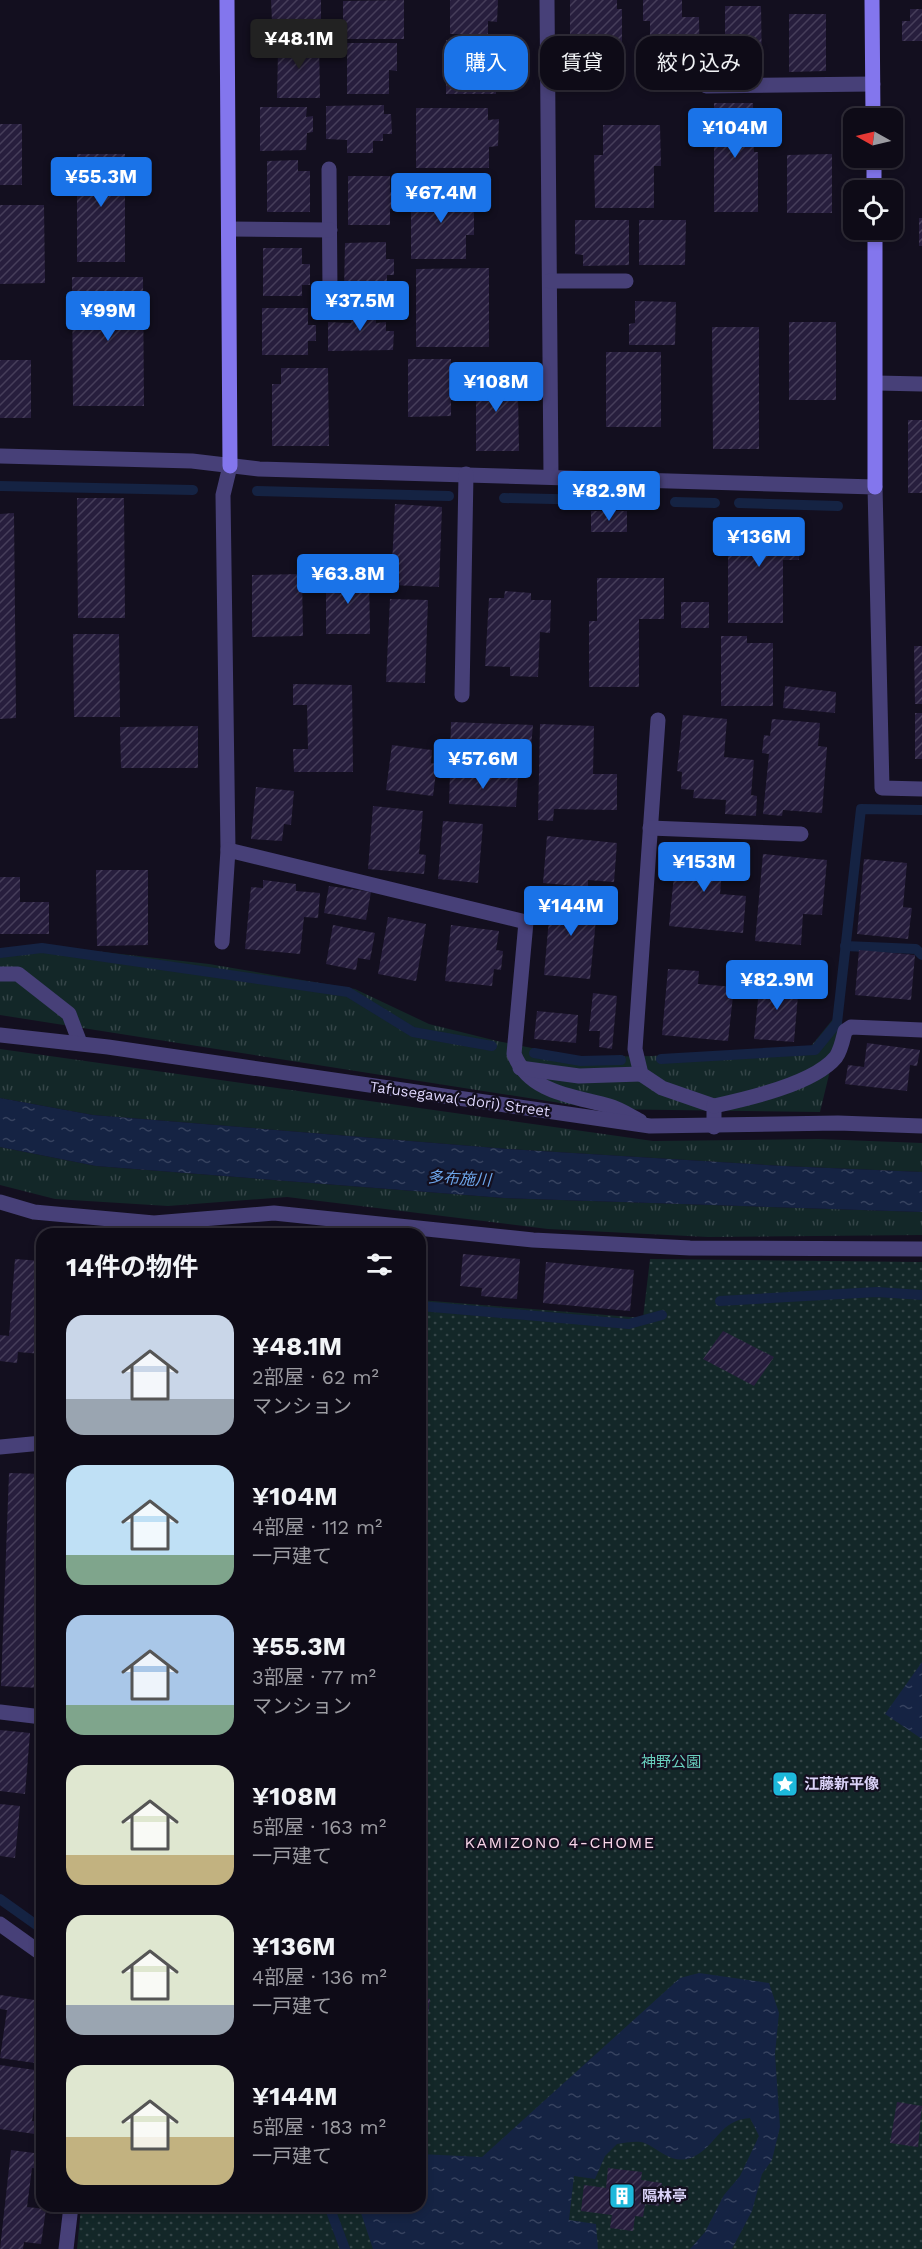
<!DOCTYPE html>
<html lang="ja">
<head>
<meta charset="utf-8">
<style>
  body { margin:0; font-family:"Work Sans","Noto Sans JP",sans-serif; background:#171420; color:#f1f3f6; height:100vh; display:flex; flex-direction:column; font-size:22px; white-space:nowrap }
  * { box-sizing:border-box; margin:0 }
  p { font-size:20px; color:#9b9ba1 }
  .icon { flex:none; width:33px; height:33px; fill:none; stroke:currentColor; stroke-width:2; stroke-linecap:round; stroke-linejoin:round }
  .map { position:relative; flex:1; overflow:hidden }
  .sheet { position:absolute; left:36px; top:1228px; width:390px; height:984px; display:flex; flex-direction:column; background:#0e0b17; border-radius:18px; box-shadow:0 3px 9px #0003,0 0 0 2px #2e2b36 }
  .sheet>* { flex:none }
  .banner { position:absolute; left:444px; top:36px; width:387px; height:54px; display:flex; gap:12px }
  .needle { width:39px; rotate:278deg }
  .buttons { position:absolute; left:843px; top:108px; display:grid; gap:12px }
  .buttons a { display:grid; place-items:center; width:60px; height:60px; border-radius:12px; background:#0e0b17; box-shadow:0 3px 9px #0003,0 0 0 2px #2e2b36; font-size:30px }
  .price { position:absolute; translate:-50% -51px; padding:0 14px; border-radius:6px; background:#1a73e8; color:#fff; font-size:20px; line-height:39px; filter:drop-shadow(0 2px 3px #0008) }
  .price::after { content:''; position:absolute; left:50%; top:36px; width:18px; height:14px; margin-left:-9px; background:inherit; clip-path:polygon(0 0,100% 0,50% 100%) }
  .price.selected { background:#222; color:#fff }
  ul { padding:0; list-style:none }
  li { display:flex; align-items:center; gap:18px; height:150px; padding:0 30px }
  li span { display:grid; place-items:center; flex:none; width:168px; height:120px; border-radius:18px; color:#555 }
  li>.icon { margin-inline-start:auto }
  span .icon { width:72px; height:72px; fill:#fffc; stroke-width:1 }
  li b { font-size:26px }
  h2 { display:flex; justify-content:space-between; align-items:center; height:72px; padding:0 30px; font-size:26px }
  .chip { padding:0 21px; border-radius:18px; background:#0e0b17; box-shadow:0 3px 9px #0003,0 0 0 2px #2e2b36; font-size:21px; line-height:54px }
  .chip.selected { background:#1a73e8; color:#fff }
  .map>svg:first-child { display:block }
  .grass { fill:url(#grass-tufts) }
  .park { fill:url(#park-dots) }
  .water { fill:url(#water-ripples) }
  .lines { fill:none; stroke-linecap:round; stroke-linejoin:round }
  .stream { stroke:#152343; stroke-width:10 }
  .building { fill:url(#building-hatch) }
  .street { stroke:#474078; stroke-width:15 }
  .secondary { stroke:#8376ed; stroke-width:15 }
  .labels { text-anchor:middle; stroke-width:4.5; stroke-linejoin:round; paint-order:stroke }
  .street-label { font-size:15px; fill:#dbd3f9; stroke:#130f1f }
  .park-label { font-size:15px; fill:#69cfbe; stroke:#130f1f }
  .poi-label { font-size:15px; font-weight:bold; fill:#dbd3f9; stroke:#130f1f; text-anchor:start }
  .water-label { font-size:16px; font-style:italic; fill:#6ea7ec; stroke:#130f1f }
  .neighbourhood-label { font-size:16px; letter-spacing:1.5px; fill:#f9d5e9; stroke:#130f1f }
</style>
</head>
<body>
<div class="map">
<svg width="922" height="2249" viewBox="0 0 922 2249">
  <defs>
    <pattern id="grass-tufts" width="24" height="20" patternUnits="userSpaceOnUse" patternTransform="scale(1.5)"><rect width="24" height="20" fill="#132728"/><path d="M3 7l-1-3M5 7V3M7 7l1-3M15 17l-1-3M17 17v-4M19 17l1-3" fill="none" stroke="#354548"/></pattern>
    <pattern id="park-dots" width="8" height="8" patternUnits="userSpaceOnUse" patternTransform="scale(1.5)"><rect width="8" height="8" fill="#132728"/><path d="M2 2h.1M6 6h.1" fill="none" stroke="#354548" stroke-width="1.8" stroke-linecap="round"/></pattern>
    <pattern id="water-ripples" width="26" height="14" patternUnits="userSpaceOnUse" patternTransform="scale(1.5)"><rect width="26" height="14" fill="#152343"/><path d="M2 4q2-2 4 0t4 0M15 11q2-2 4 0t4 0" fill="none" stroke="#36425f"/></pattern>
    <pattern id="building-hatch" width="6" height="6" patternUnits="userSpaceOnUse" patternTransform="scale(1.5)"><rect width="6" height="6" fill="#271e3d"/><path d="M-1 1l2-2M0 6l6-6M5 7l2-2" fill="none" stroke="#463e5a"/></pattern>
  </defs>
  <rect width="100%" height="100%" fill="#130f1f"/>
  <g class="grass">
    <polygon points="42,945 209,964 355,989 429,1024 497,1041 577,1057 652,1056 811,1046 833,1019 841,1025 820,1112 598,1109 0,1015 0,949"/>
    <polygon points="0,1049 653,1141 818,1139 922,1143 922,1172 783,1166 508,1149 93,1115 0,1098"/>
    <polygon points="0,1147 96,1166 504,1198 922,1212 922,1235 708,1237 548,1229 287,1197 168,1206 55,1199 0,1185"/>
  </g>
  <polygon class="park" points="650,1259 922,1262 922,2249 77,2249 81,2207 420,2206 420,1300 643,1318"/>
  <g class="water">
    <polygon points="0,1098 93,1115 508,1149 783,1166 922,1172 922,1212 504,1198 96,1166 0,1147"/>
    <polygon points="922,1662 922,1739 885,1714"/>
    <path d="M699 1973 769 1983 779 2013 775 2054 780 2127 772 2160 762 2174 752 2211 732 2249H690L705 2232 724 2195 740 2176 759 2136 750 2118C719 2120 717 2146 693 2157 671 2167 656 2145 641 2142 634 2141 624 2143 617 2144L605 2156 595 2179 574 2176 569 2220 596 2224 598 2249H373L359 2207 420 2206V2154L482 2157 680 1978Z"/>
  </g>
  <g class="lines">
    <g class="stream">
      <polyline points="0,486 193,490"/>
      <polyline points="257,491 449,496"/>
      <polyline points="504,498 643,501"/>
      <polyline points="675,502 715,503"/>
      <polyline points="739,503 838,506"/>
      <polyline points="845,946 916,949 922,955"/>
      <polyline points="0,953 42,948 348,992 413,1032 492,1046"/>
      <polyline points="534,1053 581,1061 621,1060"/>
      <polyline points="661,1059 815,1050 837,1023 861,809 922,810"/>
      <polyline points="720,1301 877,1292 922,1295"/>
      <polyline points="420,1306 629,1324 662,1315"/>
      <polyline points="0,1899 42,1929"/>
      <polyline points="329,2206 345,2249"/>
    </g>
  </g>
  <g class="building">
    <polygon points="271,0 321,0 321,30 285,30 285,21 272,21"/>
    <polygon points="404,0 404,39 343,39 343,1"/>
    <polygon points="450,0 498,0 497,22 488,21 488,34 450,34"/>
    <polygon points="570,0 617,0 617,9 622,9 622,77 570,77"/>
    <polygon points="643,0 682,0 682,17 699,17 700,78 644,78 644,50 650,50 650,21 643,21"/>
    <polygon points="725,6 761,6 762,71 725,71"/>
    <polygon points="910,9 922,9 922,41 902,41 902,21 910,21"/>
    <polygon points="789,14 826,14 826,71 789,72"/>
    <polygon points="446,40 489,41 488,56 496,56 496,94 446,94"/>
    <polygon points="285,41 319,41 320,98 277,98 278,51 285,51"/>
    <polygon points="347,43 397,43 397,71 389,70 389,94 347,94"/>
    <polygon points="714,103 753,103 754,152 758,152 758,212 714,212"/>
    <polygon points="384,105 384,114 391,114 392,134 383,134 383,141 373,141 373,153 347,153 347,140 326,139 326,106"/>
    <polygon points="260,107 307,107 306,117 313,116 313,132 307,133 306,150 260,151"/>
    <polygon points="416,108 488,108 488,120 499,119 498,146 489,147 489,168 416,168"/>
    <rect x="0" y="124" width="22" height="61"/>
    <polygon points="603,125 660,125 661,166 654,166 654,208 595,208 594,155 603,155"/>
    <rect x="77" y="154" width="48" height="108"/>
    <polygon points="832,154 832,213 787,213 787,155"/>
    <polygon points="298,160 298,171 310,171 310,212 267,212 267,161"/>
    <polygon points="348,176 390,176 390,192 397,192 397,209 390,209 390,225 348,225"/>
    <polygon points="411,192 474,192 474,235 466,235 466,259 411,259"/>
    <polygon points="0,205 44,205 45,283 0,284"/>
    <rect x="919" y="218" width="3" height="28"/>
    <polygon points="575,220 629,220 629,265 583,266 583,255 575,254"/>
    <polygon points="639,220 686,220 685,265 639,265"/>
    <polygon points="386,242 386,259 394,259 394,275 387,275 387,292 344,293 345,243"/>
    <polygon points="263,248 302,248 302,264 310,264 310,285 302,285 302,296 263,296"/>
    <polygon points="489,268 489,347 416,347 416,269"/>
    <polygon points="72,277 143,277 144,406 73,406"/>
    <polygon points="635,301 676,302 675,345 629,345 629,324 635,323"/>
    <polygon points="352,305 376,305 376,323 386,322 386,331 394,331 393,350 328,351 328,322 351,323"/>
    <polygon points="262,308 308,308 308,325 316,325 316,341 308,341 308,355 262,355"/>
    <rect x="789" y="322" width="47" height="78"/>
    <polygon points="712,327 759,327 759,449 713,449"/>
    <rect x="606" y="352" width="55" height="75"/>
    <polygon points="408,359 451,359 451,416 408,417"/>
    <rect x="0" y="360" width="31" height="58"/>
    <polygon points="281,368 328,368 329,446 272,446 272,384 281,384"/>
    <polygon points="476,368 505,368 505,394 518,394 519,451 476,451"/>
    <rect x="908" y="420" width="14" height="73"/>
    <polygon points="77,498 124,498 125,618 78,618"/>
    <polygon points="395,504 442,507 439,587 391,585"/>
    <rect x="591" y="511" width="36" height="21"/>
    <polygon points="14,513 16,718 0,719 0,514"/>
    <polygon points="728,520 799,520 799,560 783,560 783,623 728,623"/>
    <polygon points="302,574 303,636 252,637 252,575"/>
    <polygon points="326,576 369,576 370,634 326,634"/>
    <polygon points="597,578 664,578 664,619 639,619 639,687 589,687 589,621 597,621"/>
    <polygon points="505,591 531,593 531,600 551,600 550,633 540,632 538,677 510,676 510,667 485,666 489,598 504,598"/>
    <polygon points="390,599 428,600 425,683 386,682"/>
    <rect x="681" y="602" width="28" height="26"/>
    <polygon points="73,634 119,634 120,717 74,717"/>
    <polygon points="721,636 747,636 747,643 773,643 773,706 721,706"/>
    <polygon points="914,646 922,646 922,704 915,704"/>
    <polygon points="293,684 352,685 353,772 294,772 293,749 308,749 307,705 293,705"/>
    <polygon points="785,686 836,692 835,713 783,708"/>
    <rect x="915" y="713" width="7" height="46"/>
    <polygon points="683,715 727,719 724,757 754,760 751,795 757,796 756,816 725,814 726,800 693,798 694,790 681,789 682,772 677,771"/>
    <polygon points="772,719 820,723 818,746 827,747 822,813 783,810 782,816 763,814 769,754 762,753 764,735 770,736"/>
    <polygon points="451,722 533,725 531,747 515,746 514,760 450,756"/>
    <polygon points="540,724 594,726 593,774 617,774 617,810 554,809 553,821 538,820"/>
    <polygon points="198,726 198,768 121,768 120,727"/>
    <polygon points="392,745 432,750 431,763 437,764 433,796 386,790"/>
    <polygon points="450,773 518,776 516,807 449,804"/>
    <polygon points="256,787 294,791 291,825 284,824 282,841 251,839"/>
    <polygon points="373,806 423,811 419,854 426,855 424,874 368,869"/>
    <polygon points="443,821 483,824 478,883 438,879"/>
    <polygon points="547,836 617,843 614,882 588,880 588,887 543,883"/>
    <polygon points="677,845 724,850 720,894 746,896 743,933 669,926"/>
    <polygon points="763,854 827,860 822,915 803,914 801,945 755,941"/>
    <polygon points="864,859 907,863 903,907 912,908 908,939 857,934"/>
    <polygon points="96,870 148,870 148,945 97,946"/>
    <polygon points="0,877 20,877 20,902 49,902 49,934 0,934"/>
    <polygon points="263,880 296,884 296,891 320,893 318,918 304,917 300,954 245,949 251,887 263,888"/>
    <polygon points="329,886 371,892 366,920 324,913"/>
    <polygon points="551,896 598,900 590,979 544,975"/>
    <polygon points="388,917 426,924 416,981 378,974"/>
    <polygon points="333,925 375,933 370,960 358,958 356,970 326,964"/>
    <polygon points="451,925 499,931 496,950 503,951 501,970 494,969 492,986 445,981"/>
    <polygon points="859,950 915,955 911,1000 855,995"/>
    <polygon points="668,969 699,971 698,984 734,987 728,1041 662,1035"/>
    <polygon points="760,980 799,983 794,1042 754,1039"/>
    <polygon points="593,993 617,996 612,1049 599,1047 600,1031 589,1031"/>
    <polygon points="537,1011 578,1015 576,1043 534,1039"/>
    <polygon points="867,1043 920,1050 917,1066 910,1065 907,1091 845,1084 848,1065 864,1067"/>
    <polygon points="463,1254 520,1259 517,1299 481,1296 482,1288 460,1286"/>
    <polygon points="15,1259 42,1261 42,1354 18,1352 17,1363 0,1361 0,1335 9,1336"/>
    <polygon points="546,1262 634,1270 630,1311 543,1303"/>
    <polygon points="723,1331 774,1357 754,1386 703,1359"/>
    <polygon points="9,1473 42,1474 40,1688 1,1686"/>
    <polygon points="0,1730 30,1733 25,1794 0,1791"/>
    <polygon points="0,1804 20,1806 15,1858 0,1856"/>
    <polygon points="0,1995 42,2001 40,2051 42,2064 0,2058 7,2010 0,2009"/>
    <polygon points="420,1997 430,1999 422,2062 420,2061"/>
    <polygon points="0,2065 42,2071 42,2085 38,2085 32,2121 42,2122 42,2135 0,2129"/>
    <polygon points="897,2102 922,2106 918,2147 890,2143"/>
    <polygon points="11,2150 42,2154 42,2169 32,2168 27,2207 46,2209 41,2244 24,2242 23,2249 0,2249"/>
    <polygon points="608,2168 642,2172 641,2180 662,2183 659,2206 645,2204 643,2217 635,2216 633,2231 610,2228 612,2215 581,2211 584,2185 606,2188"/>
  </g>
  <g class="lines">
    <g class="street">
      <polyline points="547,0 551,476"/>
      <polyline points="706,86 873,84"/>
      <polyline points="329,169 330,292"/>
      <polyline points="229,229 330,230"/>
      <polyline points="550,281 626,281"/>
      <polyline points="877,383 922,384"/>
      <polyline points="0,456 192,461 259,469 875,487 882,788 922,789"/>
      <polyline points="462,695 466,474"/>
      <polyline points="658,720 635,1049 641,1074 662,1088 714,1106 714,1127"/>
      <polyline points="650,828 801,834"/>
      <polyline points="228,850 223,495 230,466"/>
      <path d="M222 942 228 850 526 922 514 1054C529 1093 574 1096 609 1106 620 1109 630 1116 640 1121"/>
      <polyline points="0,974 18,974 69,1014 80,1043"/>
      <polyline points="0,1035 108,1047 650,1126 838,1123 922,1126"/>
      <polyline points="520,1068 579,1076 641,1074"/>
      <path d="M714 1106C747 1099 814 1084 836 1057 841 1050 843 1039 845 1031L851 1027 922 1030"/>
      <polyline points="0,1202 34,1212 154,1223 274,1213 533,1240 690,1248 922,1249"/>
      <polyline points="0,1447 42,1443"/>
      <polyline points="0,1712 42,1717"/>
      <polyline points="0,1924 42,1954"/>
      <polyline points="66,2249 71,2206"/>
    </g>
    <g class="secondary">
      <polyline points="227,0 230,466"/>
      <polyline points="872,0 873,118"/>
      <polyline points="874,158 874,190"/>
      <polyline points="875,230 875,487"/>
    </g>
  </g>
  <defs>
    <symbol id="sight-square" viewBox="-11 -11 22 22"><rect x="-9" y="-9" width="18" height="18" rx="4" fill="#1db8db" stroke="#130f1f"/><path d="M0-6L1.8-2.2L6-1.7L2.9 1.2L3.7 5.4L0 3.3L-3.7 5.4L-2.9 1.2L-6-1.7L-1.8-2.2Z" fill="#fff"/></symbol>
    <symbol id="building-square" viewBox="-11 -11 22 22"><rect x="-9" y="-9" width="18" height="18" rx="4" fill="#1db8db" stroke="#130f1f"/><path d="M-4-6H4V6H1V3H-1V6H-4ZM-2.5-4.3h1.7v1.8h-1.7ZM.8-4.3h1.7v1.8H.8ZM-2.5-1h1.7V.8h-1.7ZM.8-1h1.7V.8H.8Z" fill="#fff"/></symbol>
  </defs>
  <g fill-rule="evenodd">
    <use href="#sight-square" x="770" y="1769" width="30" height="30"/>
    <use href="#building-square" x="607" y="2181" width="30" height="30"/>
  </g>
  <g class="labels">
    <g class="street-label">
      <text transform="translate(460 1099) rotate(8)" y="5">Tafusegawa(-dori) Street</text>
    </g>
    <g class="park-label">
      <text x="671" y="1767">神野公園</text>
    </g>
    <g class="poi-label">
      <text x="804" y="1789">江藤新平像</text>
      <text x="642" y="2201">隔林亭</text>
    </g>
    <g class="water-label">
      <text transform="translate(459 1178) rotate(3)" y="6">多布施川</text>
    </g>
    <g class="neighbourhood-label">
      <text x="560" y="1848">KAMIZONO 4-CHOME</text>
    </g>
  </g>
</svg>
<div class="buttons">
<a><svg class="needle" viewBox="-14 -14 28 28"><path d="M0-13l5 13h-10z" fill="#e53935"/><path d="M0 13l5-13h-10z" fill="#9b9ba1"/></svg></a>
<a><svg class="icon" aria-label="locate" viewBox="0 0 24 24"><circle cx="12" cy="12" r="6"/><path d="M12 2v4M12 18v4M2 12h4M18 12h4"/></svg></a>
</div>
<b class="price selected" style="left:299px;top:70px">¥48.1M</b>
<b class="price" style="left:735px;top:159px">¥104M</b>
<b class="price" style="left:101px;top:208px">¥55.3M</b>
<b class="price" style="left:441px;top:224px">¥67.4M</b>
<b class="price" style="left:360px;top:332px">¥37.5M</b>
<b class="price" style="left:108px;top:342px">¥99M</b>
<b class="price" style="left:496px;top:413px">¥108M</b>
<b class="price" style="left:609px;top:522px">¥82.9M</b>
<b class="price" style="left:759px;top:568px">¥136M</b>
<b class="price" style="left:348px;top:605px">¥63.8M</b>
<b class="price" style="left:483px;top:790px">¥57.6M</b>
<b class="price" style="left:704px;top:893px">¥153M</b>
<b class="price" style="left:571px;top:937px">¥144M</b>
<b class="price" style="left:777px;top:1011px">¥82.9M</b>
<div class="banner">
<a class="chip selected">購入</a>
<a class="chip">賃貸</a>
<a class="chip">絞り込み</a>
</div>
<section class="sheet">
<h2>14件の物件<svg class="icon" aria-label="filters" viewBox="0 0 24 24"><path d="M4 7h16M4 17h16"/><circle cx="9" cy="7" r="2"/><circle cx="15" cy="17" r="2"/></svg></h2>
<ul>
<li><span style="background:linear-gradient(#c9d6e8 70%,#9aa5b1 0)"><svg class="icon" aria-label="home" viewBox="0 0 24 24"><path d="M3 11l9-7 9 7M6 9v11h12V9"/></svg></span><div><b>¥48.1M</b><p>2部屋 · 62 m²</p><p>マンション</p></div></li>
<li><span style="background:linear-gradient(#bfe0f5 75%,#7fa58c 0)"><svg class="icon" aria-label="home" viewBox="0 0 24 24"><path d="M3 11l9-7 9 7M6 9v11h12V9"/></svg></span><div><b>¥104M</b><p>4部屋 · 112 m²</p><p>一戸建て</p></div></li>
<li><span style="background:linear-gradient(#a9c7e8 75%,#7fa58c 0)"><svg class="icon" aria-label="home" viewBox="0 0 24 24"><path d="M3 11l9-7 9 7M6 9v11h12V9"/></svg></span><div><b>¥55.3M</b><p>3部屋 · 77 m²</p><p>マンション</p></div></li>
<li><span style="background:linear-gradient(#dfe7d0 75%,#c2b280 0)"><svg class="icon" aria-label="home" viewBox="0 0 24 24"><path d="M3 11l9-7 9 7M6 9v11h12V9"/></svg></span><div><b>¥108M</b><p>5部屋 · 163 m²</p><p>一戸建て</p></div></li>
<li><span style="background:linear-gradient(#dfe7d0 75%,#9aa5b1 0)"><svg class="icon" aria-label="home" viewBox="0 0 24 24"><path d="M3 11l9-7 9 7M6 9v11h12V9"/></svg></span><div><b>¥136M</b><p>4部屋 · 136 m²</p><p>一戸建て</p></div></li>
<li><span style="background:linear-gradient(#dfe7d0 60%,#c2b280 0)"><svg class="icon" aria-label="home" viewBox="0 0 24 24"><path d="M3 11l9-7 9 7M6 9v11h12V9"/></svg></span><div><b>¥144M</b><p>5部屋 · 183 m²</p><p>一戸建て</p></div></li>
</ul>
</section>
</div>
</body>
</html>
